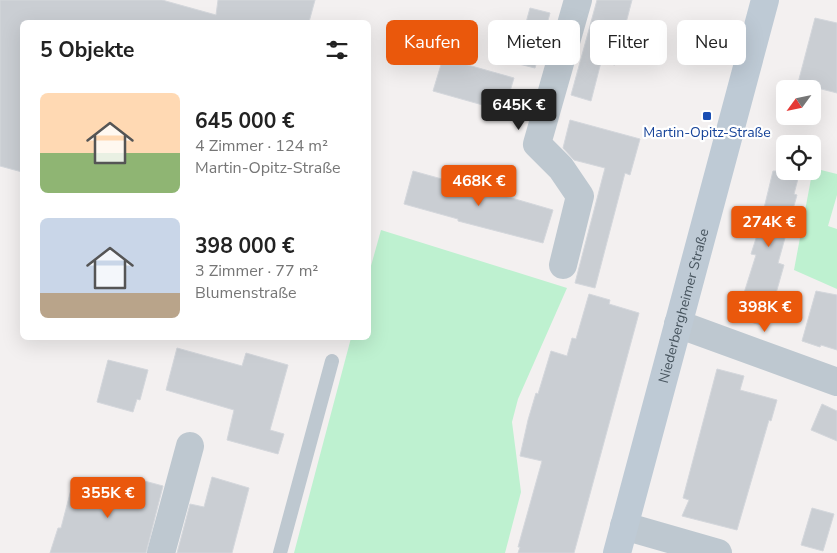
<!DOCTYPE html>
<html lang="de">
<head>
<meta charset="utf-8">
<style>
  body { margin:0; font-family:"Nunito Sans",sans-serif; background:#f2f2f2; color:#222; height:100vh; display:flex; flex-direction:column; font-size:19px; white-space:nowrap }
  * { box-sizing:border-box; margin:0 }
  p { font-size:16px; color:#767676 }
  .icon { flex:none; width:28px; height:28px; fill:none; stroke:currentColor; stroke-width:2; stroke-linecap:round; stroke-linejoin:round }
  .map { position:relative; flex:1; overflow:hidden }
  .sheet { position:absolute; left:20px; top:20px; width:351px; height:320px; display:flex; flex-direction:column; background:#fff; border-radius:8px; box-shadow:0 5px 20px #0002 }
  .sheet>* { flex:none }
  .banner { position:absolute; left:386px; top:20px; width:375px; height:45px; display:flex; gap:10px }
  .needle { width:32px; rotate:237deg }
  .tools { position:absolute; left:776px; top:80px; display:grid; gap:10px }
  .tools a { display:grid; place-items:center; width:45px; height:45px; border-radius:8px; background:#fff; box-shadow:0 5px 20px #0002; font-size:25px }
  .price { position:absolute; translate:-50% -42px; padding:0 11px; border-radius:5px; background:#ea580c; color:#fff; font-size:16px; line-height:32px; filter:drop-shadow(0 1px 2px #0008) }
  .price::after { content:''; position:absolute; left:50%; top:30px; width:15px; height:11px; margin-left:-8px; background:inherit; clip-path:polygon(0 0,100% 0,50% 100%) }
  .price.on { background:#222; color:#fff }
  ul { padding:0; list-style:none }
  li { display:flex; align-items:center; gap:15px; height:125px; padding:0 20px }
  li span { display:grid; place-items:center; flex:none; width:140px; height:100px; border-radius:8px; color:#555 }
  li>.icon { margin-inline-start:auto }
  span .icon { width:60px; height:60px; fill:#fffc; stroke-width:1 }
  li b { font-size:21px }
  h2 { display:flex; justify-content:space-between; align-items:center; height:60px; padding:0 20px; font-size:21px }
  .tag { padding:0 18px; border-radius:8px; background:#fff; box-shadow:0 5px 20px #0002; font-size:18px; line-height:45px }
  .tag.on { background:#ea580c; color:#fff }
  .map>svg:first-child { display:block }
  .green { fill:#bef1d0 }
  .building { fill:#caced3; stroke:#d4d7dc }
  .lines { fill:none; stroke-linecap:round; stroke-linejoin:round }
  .service { stroke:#bec8d0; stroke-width:14 }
  .minor { stroke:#bec8d0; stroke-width:28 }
  .secondary { stroke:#becad5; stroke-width:28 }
  .transit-dot { fill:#1a4fb4; stroke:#fff; stroke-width:2 }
  .labels { text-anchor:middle; stroke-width:4.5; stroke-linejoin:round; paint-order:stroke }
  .transit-label { font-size:14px; fill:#164399; stroke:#fff }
  .street-label { font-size:14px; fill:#48555f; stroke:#fff }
</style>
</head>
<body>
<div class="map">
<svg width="837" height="553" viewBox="0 0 837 553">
  <rect width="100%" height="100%" fill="#f3f0f0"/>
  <g class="green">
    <polygon points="813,168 837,174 837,195 828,226 837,229 837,289 794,270"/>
    <polygon points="381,230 567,288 518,399 512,422 521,492 505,553 294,553 351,338 369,338 369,273"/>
  </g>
  <g class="building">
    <polygon points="0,0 162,0 216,15 218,0 315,0 309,22 22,22 22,172 0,166"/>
    <polygon points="597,0 632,0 615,65 601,62 591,101 571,95"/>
    <polygon points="530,8 550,13 535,68 515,63"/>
    <polygon points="815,18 837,23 837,93 798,83"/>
    <polygon points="443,58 514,78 504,111 433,91"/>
    <polygon points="570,120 640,139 630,175 625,173 595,288 575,283 605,168 574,160 563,148"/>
    <polygon points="413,171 467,186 468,183 499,192 498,194 553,210 543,243 458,221 458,219 404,204"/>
    <polygon points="773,171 800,171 794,194 797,195 778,263 784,265 773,304 767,302 761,325 733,317 740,292 744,293 756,255 751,254 759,229"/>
    <polygon points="816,291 837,295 837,350 821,345 820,347 802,341"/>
    <polygon points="589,294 610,300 609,304 639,313 574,553 518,553 520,547 518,547 542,461 520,456 528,420 536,393 538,394 551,351 567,356 572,338 576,339"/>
    <polygon points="177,348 242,366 246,353 288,365 270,430 284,434 278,454 227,440 234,410 166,390"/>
    <polygon points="108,360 148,370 140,400 137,399 133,412 97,402"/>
    <polygon points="717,369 744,376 740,390 777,400 771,421 769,420 737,530 682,516 689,500 683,498"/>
    <polygon points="822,404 837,411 837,441 811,430"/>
    <polygon points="212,477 249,488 232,553 177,553 190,504 204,507"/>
    <polygon points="74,478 133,494 137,479 163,486 146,553 50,553 58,528 61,528"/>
    <polygon points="812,508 834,514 823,551 801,545"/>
  </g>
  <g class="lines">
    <polyline class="service" points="280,553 332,361"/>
    <g class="minor">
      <polyline points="563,265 580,196 561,168 537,144 578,0"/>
      <polyline points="678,324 837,382"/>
      <polyline points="624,526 718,553"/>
      <polyline points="161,553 190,446"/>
    </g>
    <path class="secondary" id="s1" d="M617 553 765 0"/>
  </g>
  <rect class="transit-dot" x="702" y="111" width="10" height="10" rx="2.5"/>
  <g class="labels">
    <g class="transit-label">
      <text x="707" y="137">Martin-Opitz-Straße</text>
    </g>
    <g class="street-label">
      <text dy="5" stroke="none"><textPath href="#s1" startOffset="256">Niederbergheimer Straße</textPath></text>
    </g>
  </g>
</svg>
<div class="tools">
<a><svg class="needle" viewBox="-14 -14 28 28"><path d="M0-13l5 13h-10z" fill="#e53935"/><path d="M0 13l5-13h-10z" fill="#767676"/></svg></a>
<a><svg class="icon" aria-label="locate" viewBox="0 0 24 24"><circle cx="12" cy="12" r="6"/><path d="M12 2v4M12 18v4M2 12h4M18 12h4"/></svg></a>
</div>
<b class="price on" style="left:519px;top:131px">645K €</b>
<b class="price" style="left:479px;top:207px">468K €</b>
<b class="price" style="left:769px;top:248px">274K €</b>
<b class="price" style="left:765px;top:333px">398K €</b>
<b class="price" style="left:108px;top:519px">355K €</b>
<div class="banner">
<a class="tag on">Kaufen</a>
<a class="tag">Mieten</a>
<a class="tag">Filter</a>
<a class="tag">Neu</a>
</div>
<section class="sheet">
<h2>5 Objekte<svg class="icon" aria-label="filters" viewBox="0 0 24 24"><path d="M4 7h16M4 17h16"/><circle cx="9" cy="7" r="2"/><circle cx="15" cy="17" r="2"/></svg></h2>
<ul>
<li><span style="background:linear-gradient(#ffd9b3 60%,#8fb573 0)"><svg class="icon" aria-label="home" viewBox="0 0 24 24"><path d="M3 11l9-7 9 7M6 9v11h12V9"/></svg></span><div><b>645 000 €</b><p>4 Zimmer · 124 m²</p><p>Martin-Opitz-Straße</p></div></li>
<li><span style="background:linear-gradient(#c9d6e8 75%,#b9a48a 0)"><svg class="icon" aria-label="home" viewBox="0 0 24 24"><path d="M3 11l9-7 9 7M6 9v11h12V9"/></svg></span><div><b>398 000 €</b><p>3 Zimmer · 77 m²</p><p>Blumenstraße</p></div></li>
</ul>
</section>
</div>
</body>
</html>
